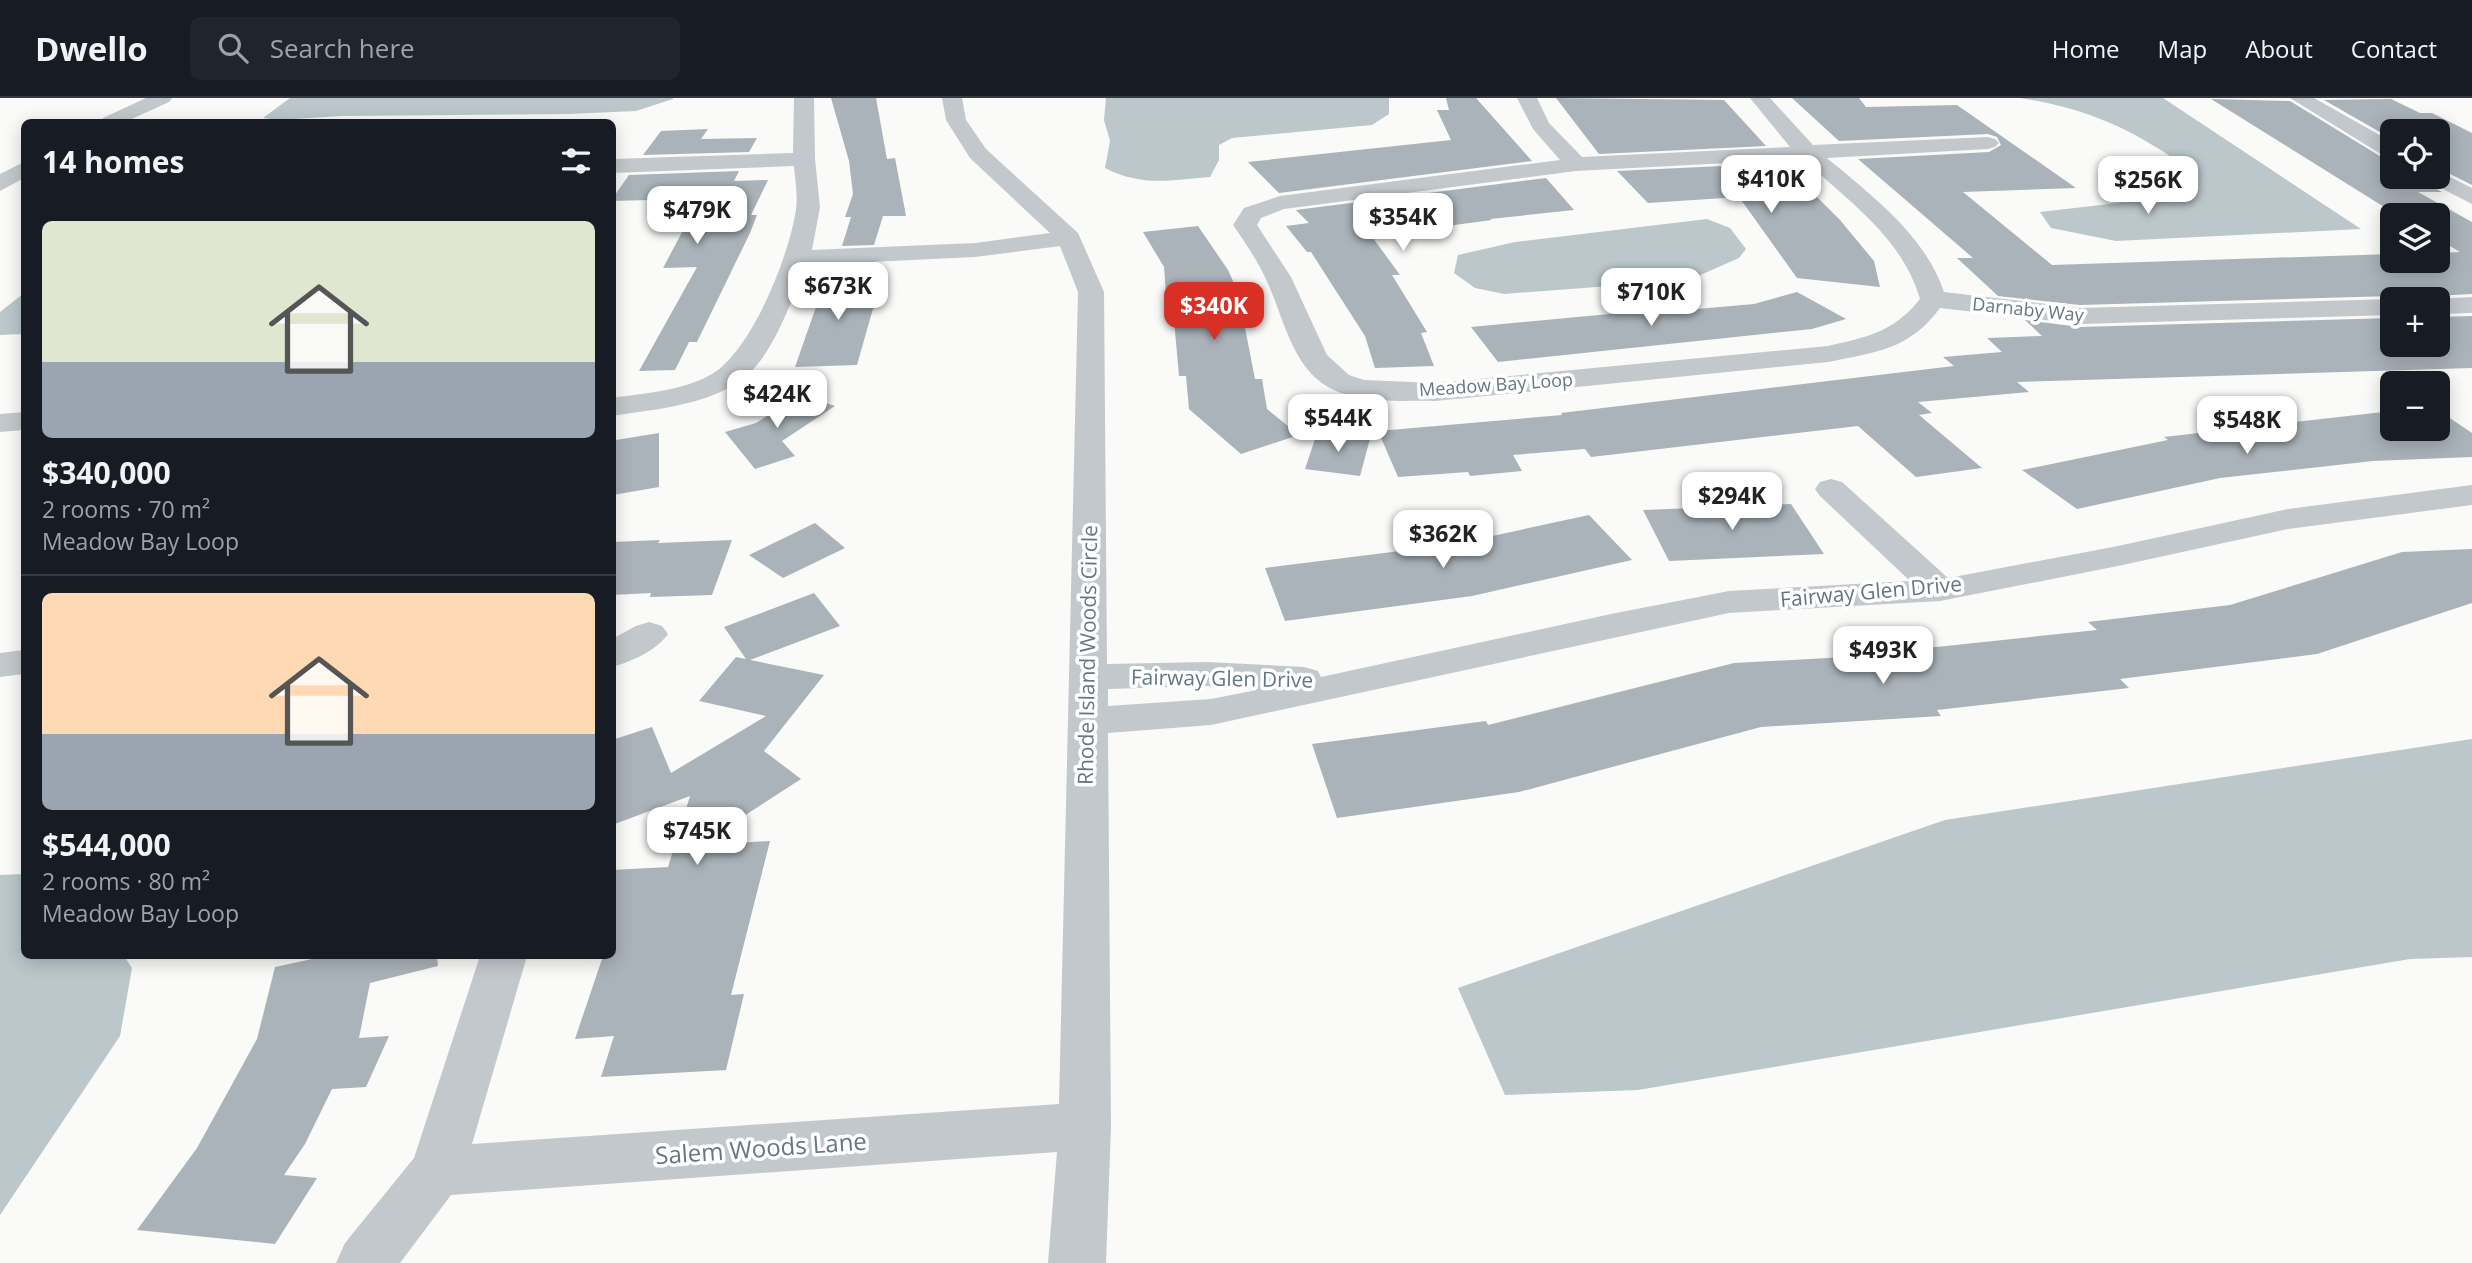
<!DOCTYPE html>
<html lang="en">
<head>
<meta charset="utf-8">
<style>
  body { margin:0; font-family:"Open Sans",sans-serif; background:#20242c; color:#f1f3f6; height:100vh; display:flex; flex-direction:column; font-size:26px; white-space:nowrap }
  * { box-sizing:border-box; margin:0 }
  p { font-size:23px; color:#9ea1a6 }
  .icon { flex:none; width:38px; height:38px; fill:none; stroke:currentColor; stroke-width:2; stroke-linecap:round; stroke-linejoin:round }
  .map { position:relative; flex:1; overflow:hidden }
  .panel { position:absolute; left:21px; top:21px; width:595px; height:840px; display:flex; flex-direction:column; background:#171b24; border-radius:10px; box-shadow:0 4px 18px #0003 }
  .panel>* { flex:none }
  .fabs { position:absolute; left:2380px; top:21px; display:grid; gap:14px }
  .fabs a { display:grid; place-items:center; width:70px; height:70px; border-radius:10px; background:#171b24; box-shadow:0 4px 18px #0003; font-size:35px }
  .price { position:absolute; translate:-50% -60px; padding:0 16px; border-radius:14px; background:#fff; color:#222; font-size:23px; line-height:46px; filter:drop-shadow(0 2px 4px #0008) }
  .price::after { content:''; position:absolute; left:50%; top:42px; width:21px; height:16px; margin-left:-10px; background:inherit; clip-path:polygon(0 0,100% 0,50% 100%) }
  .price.active { background:#d93025; color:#fff }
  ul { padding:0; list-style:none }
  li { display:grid; align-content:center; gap:14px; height:371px; padding:0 21px }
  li+li { border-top:2px solid #363941 }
  li span { display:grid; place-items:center; height:217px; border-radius:10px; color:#555 }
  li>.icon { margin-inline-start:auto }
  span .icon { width:126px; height:126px; fill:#fffc; stroke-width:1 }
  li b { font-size:30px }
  h2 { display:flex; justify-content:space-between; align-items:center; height:84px; padding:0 21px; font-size:30px }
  header { display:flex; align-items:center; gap:42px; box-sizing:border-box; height:98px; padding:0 35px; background:#171b24; border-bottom:2px solid #363941 }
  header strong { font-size:33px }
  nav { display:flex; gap:38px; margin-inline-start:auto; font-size:24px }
  .search { width:490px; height:63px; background:#20242c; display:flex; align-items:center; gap:18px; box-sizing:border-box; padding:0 24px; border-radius:10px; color:#9ea1a6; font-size:26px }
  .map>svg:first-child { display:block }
  .water { fill:#bbc7cb }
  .building { fill:#aab3b9 }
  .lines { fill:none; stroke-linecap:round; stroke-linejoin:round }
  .minor { fill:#c3c8cc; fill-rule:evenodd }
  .labels { text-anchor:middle; stroke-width:7; stroke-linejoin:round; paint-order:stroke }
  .far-street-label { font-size:18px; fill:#657683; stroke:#fff }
  .street-label { font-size:21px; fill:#657683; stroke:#fff }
  .near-street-label { font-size:24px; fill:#657683; stroke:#fff }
</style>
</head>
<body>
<header>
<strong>Dwello</strong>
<div class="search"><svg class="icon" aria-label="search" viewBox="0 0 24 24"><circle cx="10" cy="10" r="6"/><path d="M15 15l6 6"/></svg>Search here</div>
<nav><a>Home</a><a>Map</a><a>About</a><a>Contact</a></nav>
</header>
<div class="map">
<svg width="2472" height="1165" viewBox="0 0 2472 1165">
  <rect width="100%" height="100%" fill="#fafaf8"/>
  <g class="water">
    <polygon points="290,0 673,0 673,1 636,13 569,16 342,18 279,22 263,20"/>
    <path d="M1106 0H1389V16L1372 27 1232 40 1219 47V62L1210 79C1170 82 1142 89 1105 70L1110 43 1104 22Z"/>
    <path d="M2020 0H2163L2361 131 2116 143 2051 130 2040 114 2118 105 2174 93 2179 64C2126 28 2084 10 2020 0Z"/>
    <polygon points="1707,121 1730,130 1746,151 1739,160 1689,182 1504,196 1475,190 1454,175 1458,157 1515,144"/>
    <polygon points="24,195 24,236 0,237 0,214"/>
    <polygon points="2472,641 2472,859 2410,861 1638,992 1505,997 1458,890 1945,722"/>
    <polygon points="24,776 24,858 124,858 132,870 120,938 0,1117 0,777"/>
  </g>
  <g class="building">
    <polygon points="831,0 876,0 887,61 895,60 906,118 883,118 874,147 842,148 851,119 845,119 853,96 849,63"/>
    <polygon points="1446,0 1476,0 1532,63 1279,95 1248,64 1451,42 1437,12 1449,12"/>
    <polygon points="1556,0 1724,2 1766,48 1599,56"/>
    <polygon points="1792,0 1859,0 1866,9 1957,7 2076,90 1963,94 2052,167 2392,156 2392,163 2438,163 2438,155 2460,154 2438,141 2438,117 2397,117 2211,1 2290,3 2383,60 2392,61 2392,79 2423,79 2428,86 2442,94 2418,94 2472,124 2472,196 2433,198 2430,201 2395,201 2392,198 2080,207 1998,198 1957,160 1973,160 1858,61 1989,54 2001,47 1997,39 1988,36 1839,43"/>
    <polygon points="2391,1 2420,15 2432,15 2472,35 2472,87 2438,70 2438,33 2392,33 2392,41 2324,2"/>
    <polygon points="708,31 701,41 757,40 749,54 643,57 661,33"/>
    <polygon points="1783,65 1840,122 1874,163 1880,189 1797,180 1739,99 1648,105 1617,73"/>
    <polygon points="739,73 734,83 768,82 751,117 757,117 750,135 697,244 689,244 675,272 639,273 697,169 663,170 696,108 647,108 650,102 612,103 612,101 629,77"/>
    <polygon points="1546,80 1574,112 1490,121 1492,122 1447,128 1449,131 1373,140 1400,177 1392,177 1427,234 1421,235 1434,268 1375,270 1365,238 1311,154 1307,154 1286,128 1309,125 1296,112"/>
    <polygon points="1198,128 1228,172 1238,194 1255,281 1262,281 1267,311 1299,337 1241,356 1189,311 1186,278 1179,278 1174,222 1168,222 1164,169 1143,134"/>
    <polygon points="868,167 857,207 874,207 857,267 795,269 816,209 821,209 835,168"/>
    <polygon points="1797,194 1846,221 1812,231 1498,264 1471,229 1684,209 1686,212 1754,206"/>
    <polygon points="2472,218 2472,270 2017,284 2029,294 1918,304 1932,315 1919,317 1982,370 1916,379 1858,328 1591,359 1585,351 1513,357 1522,373 1470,378 1468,374 1398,379 1378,333 1562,317 1561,315 1954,268 1943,259 2002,254 1987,240 2042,238 2025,222 2080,229 2392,220 2392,247 2438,247 2438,219"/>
    <polygon points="786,292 835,308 782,343 795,358 755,371 725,334 756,325 781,309"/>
    <polygon points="2438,312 2472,335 2472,359 2373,363 2220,380 2077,411 2022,372 2168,342 2164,339 2392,313 2392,331 2438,331"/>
    <polygon points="659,335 659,389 613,397 616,342"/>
    <polygon points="1317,335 1370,341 1360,378 1305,371"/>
    <polygon points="1791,406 1824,456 1669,463 1643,412"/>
    <polygon points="1589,417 1632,462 1472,498 1285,523 1265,470 1416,451 1418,454"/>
    <polygon points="815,425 845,450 783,480 749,457"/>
    <polygon points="660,442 658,445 732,442 712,497 650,499 651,495 612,497 612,444"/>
    <polygon points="2472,451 2472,505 2317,556 2120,581 2129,590 1937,612 1941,618 1761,629 1519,694 1337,720 1312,646 1486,623 1488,627 1734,565 1920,555 1917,551 2097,532 2088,524 2230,507 2402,454"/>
    <polygon points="814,495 840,528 750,562 824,577 764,653 801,681 699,747 770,743 731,897 744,896 726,972 601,979 614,938 575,941 603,858 612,858 612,772 668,769 690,698 612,727 612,642 652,629 671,675 766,618 699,603 736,559 746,561 724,529"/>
    <polygon points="326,858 437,858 438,868 370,885 359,940 389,938 366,989 332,991 305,1046 284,1077 317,1080 275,1146 137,1132 197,1050 257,941 275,869"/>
  </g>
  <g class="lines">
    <g class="minor">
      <polygon points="146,0 172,0 169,4 125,24 100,24 103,20"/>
      <path d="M794 0H814L815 61 820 109 812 152 975 145 1050 135 970 60 946 22 942 0H962L966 22 986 51 1078 135 1104 194 1107 566 1207 564 1304 569 1318 573 1321 579 1611 516 1729 493 1910 483 1820 398 1815 391 1820 384 1831 381 1842 384 1948 480 2118 448 2288 411 2472 387V407L2288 431 2118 468 1940 503 1729 515 1211 627 1108 635 1111 1028 1106 1165H1048L1057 1054 451 1097 400 1165H336L345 1145 414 1060 480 858H527L472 1046 1059 1006 1078 194 1060 148 975 159 807 167C793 197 782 232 763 259 732 306 663 310 612 318V300C645 295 683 293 712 276 752 252 790 156 796 111 798 97 795 82 794 68L612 75V61L793 55ZM1207 588 1257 592 1211 601 1108 608V591Z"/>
      <path d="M1517 0H1537L1549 25 1582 59 1790 49 1750 0H1770L1813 47 1988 39 1995 41 1999 45 1995 49 1988 51 1827 60C1871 97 1925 137 1944 194L2080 210 2392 201V217L2080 226 1940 210C1909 252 1876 254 1828 264L1435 303C1400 302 1360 307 1328 289 1293 269 1284 222 1269 188 1260 166 1246 146 1233 127L1244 110 1280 98 1560 62 1533 31ZM1803 61C1848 103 1902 139 1920 201 1894 234 1867 239 1828 248L1435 285 1364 282 1349 277 1327 257 1291 179 1257 127 1261 120 1284 111 1576 73Z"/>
      <polygon points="2290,0 2314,0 2392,44 2392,59 2384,58"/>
      <polygon points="24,64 24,80 0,93 0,76"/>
      <polygon points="2438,73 2472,90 2472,106 2429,84 2426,79 2438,79"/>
      <polygon points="2472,199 2472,215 2438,216 2438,201 2433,201"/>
      <polygon points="24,314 24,332 0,334 0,316"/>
      <path d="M649 524 662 528 668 536C657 552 631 564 612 569V541L636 528Z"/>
      <polygon points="24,552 24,576 0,579 0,555"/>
    </g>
  </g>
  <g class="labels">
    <g class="far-street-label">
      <text transform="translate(2028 212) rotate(6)" y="6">Darnaby Way</text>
      <text transform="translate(1496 287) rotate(-4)" y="6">Meadow Bay Loop</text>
    </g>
    <g class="street-label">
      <text transform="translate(1871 494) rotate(-5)" y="7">Fairway Glen Drive</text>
      <text transform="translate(1088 557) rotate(-89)" y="7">Rhode Island Woods Circle</text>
      <text transform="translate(1222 581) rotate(1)" y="7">Fairway Glen Drive</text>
    </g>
    <g class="near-street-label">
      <text transform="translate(761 1051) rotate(-4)" y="8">Salem Woods Lane</text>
    </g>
  </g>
</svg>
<div class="fabs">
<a><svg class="icon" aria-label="locate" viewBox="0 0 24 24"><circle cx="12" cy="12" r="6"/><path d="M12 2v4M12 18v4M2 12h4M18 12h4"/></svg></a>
<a><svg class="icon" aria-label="layers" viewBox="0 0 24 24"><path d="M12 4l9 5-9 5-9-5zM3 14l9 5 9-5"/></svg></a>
<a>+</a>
<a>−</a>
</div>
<b class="price" style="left:1771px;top:117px">$410K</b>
<b class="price" style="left:2148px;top:118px">$256K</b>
<b class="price" style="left:697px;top:148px">$479K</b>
<b class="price" style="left:1403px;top:155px">$354K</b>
<b class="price" style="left:838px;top:224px">$673K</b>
<b class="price" style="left:1651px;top:230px">$710K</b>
<b class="price active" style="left:1214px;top:244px">$340K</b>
<b class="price" style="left:777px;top:332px">$424K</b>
<b class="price" style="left:1338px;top:356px">$544K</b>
<b class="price" style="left:2247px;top:358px">$548K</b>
<b class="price" style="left:1732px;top:434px">$294K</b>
<b class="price" style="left:1443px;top:472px">$362K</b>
<b class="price" style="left:1883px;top:588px">$493K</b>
<b class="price" style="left:697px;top:769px">$745K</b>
<section class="panel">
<h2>14 homes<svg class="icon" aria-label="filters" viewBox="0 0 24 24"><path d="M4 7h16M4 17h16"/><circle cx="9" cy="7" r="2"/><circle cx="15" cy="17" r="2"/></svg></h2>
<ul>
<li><span style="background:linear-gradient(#dfe7d0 65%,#9aa5b1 0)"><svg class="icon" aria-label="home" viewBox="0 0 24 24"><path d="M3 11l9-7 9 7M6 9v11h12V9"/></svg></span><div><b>$340,000</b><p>2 rooms · 70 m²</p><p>Meadow Bay Loop</p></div></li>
<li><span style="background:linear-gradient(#ffd9b3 65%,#9aa5b1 0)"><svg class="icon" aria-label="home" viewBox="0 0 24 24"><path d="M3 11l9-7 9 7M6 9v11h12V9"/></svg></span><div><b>$544,000</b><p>2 rooms · 80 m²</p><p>Meadow Bay Loop</p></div></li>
</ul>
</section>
</div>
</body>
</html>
